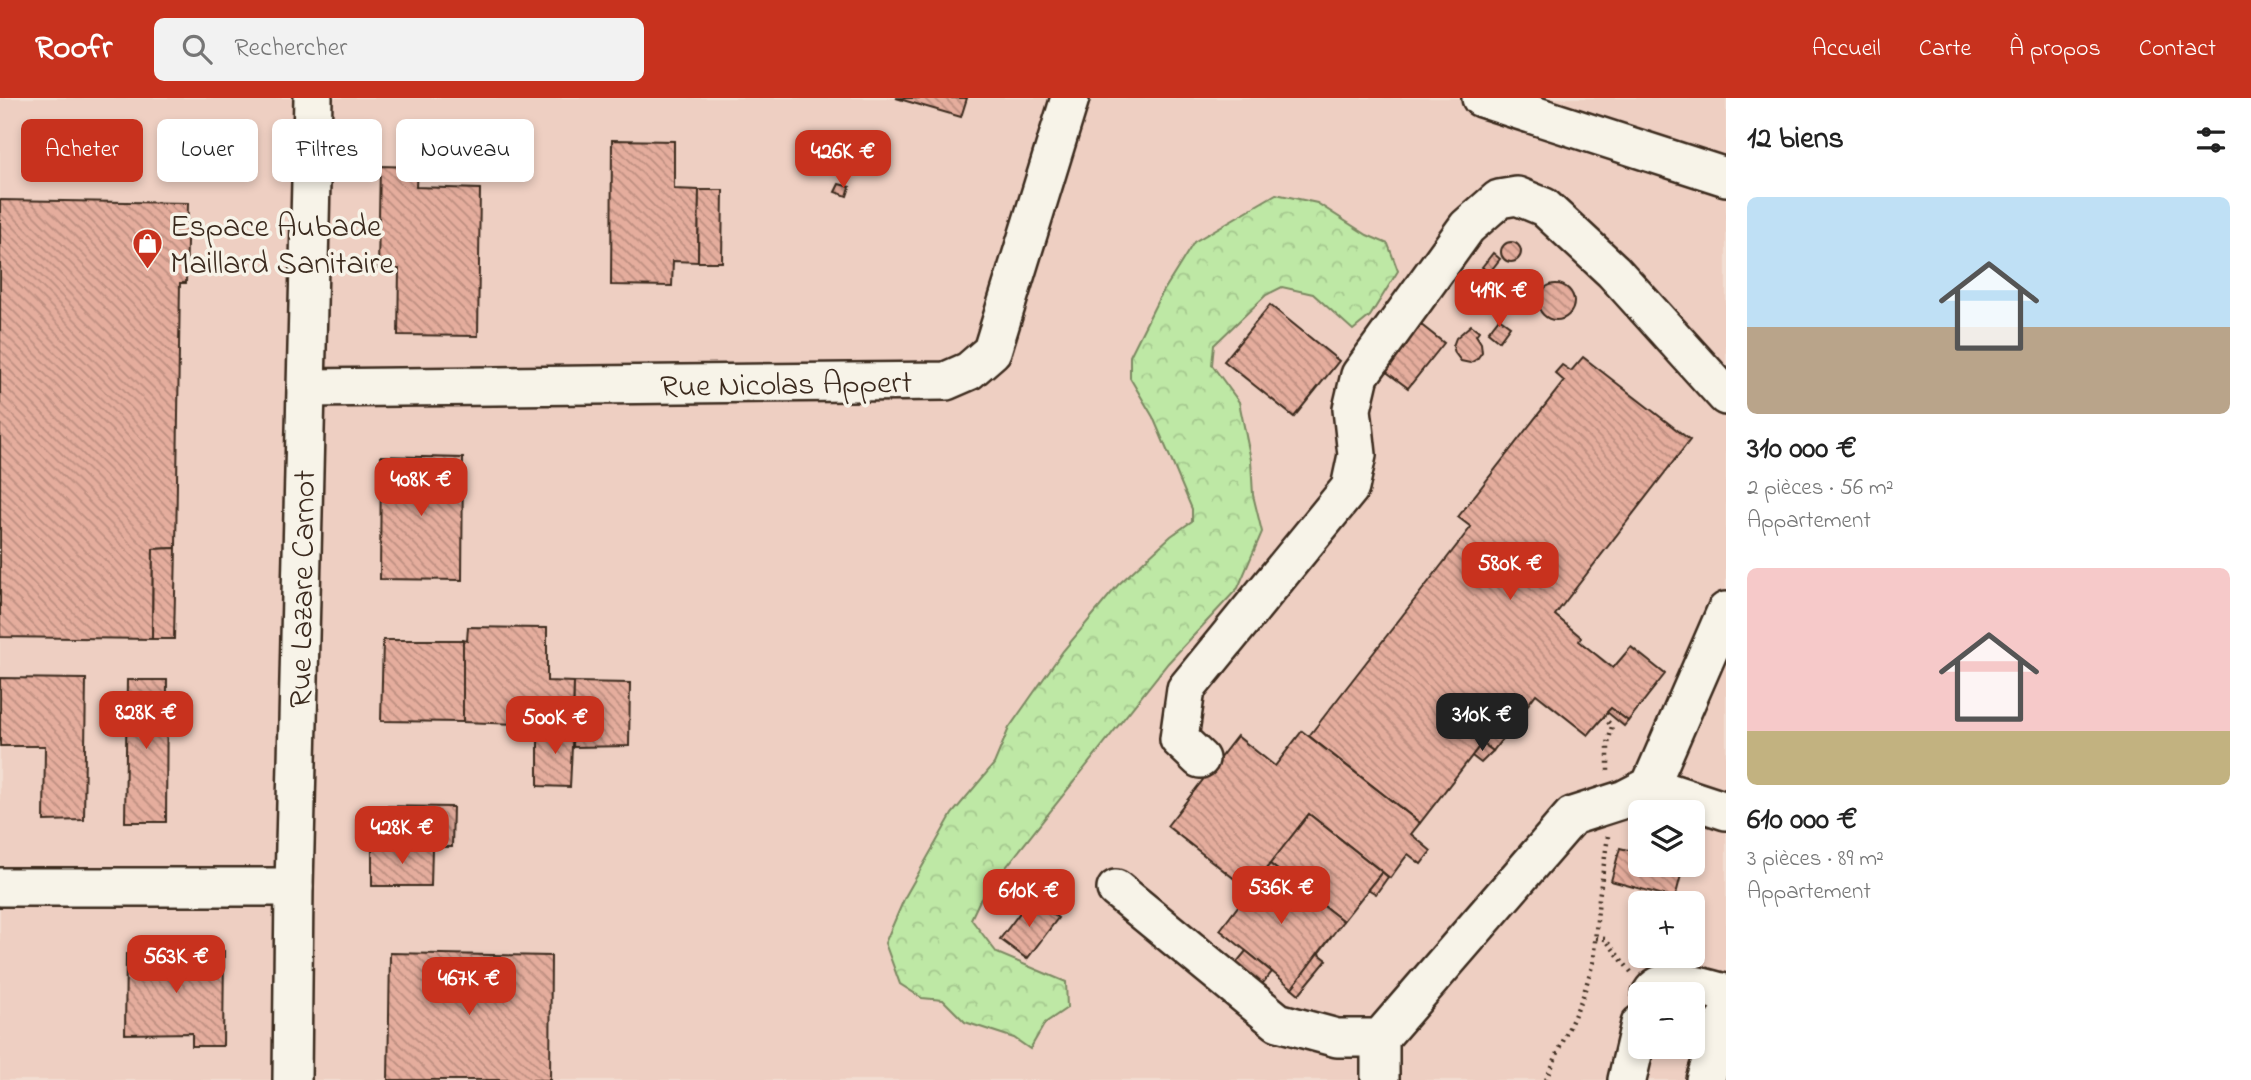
<!DOCTYPE html>
<html lang="fr">
<head>
<meta charset="utf-8">
<style>
  body { margin:0; font-family:"Indie Flower",sans-serif; background:#f2f2f2; color:#222; height:100vh; display:flex; flex-direction:column; font-size:26px; white-space:nowrap }
  * { box-sizing:border-box; margin:0 }
  p { font-size:23px; color:#767676 }
  .icon { flex:none; width:38px; height:38px; fill:none; stroke:currentColor; stroke-width:2; stroke-linecap:round; stroke-linejoin:round }
  .map { position:relative; flex:1; overflow:hidden }
  .side { display:flex; flex-direction:column; background:#fff; width:525px }
  .side>* { flex:none }
  .guide { position:absolute; left:21px; top:21px; width:665px; height:63px; display:flex; gap:14px }
  .controls { position:absolute; left:1628px; top:702px; display:grid; gap:14px }
  .controls a { display:grid; place-items:center; width:77px; height:77px; border-radius:10px; background:#fff; box-shadow:0 4px 10px #0003; font-size:35px }
  .price { position:absolute; translate:-50% -60px; padding:0 16px; border-radius:14px; background:#c8321e; color:#fff; font-size:23px; line-height:46px; filter:drop-shadow(0 2px 4px #0008) }
  .price::after { content:''; position:absolute; left:50%; top:42px; width:21px; height:16px; margin-left:-10px; background:inherit; clip-path:polygon(0 0,100% 0,50% 100%) }
  .price.active { background:#222; color:#fff }
  ul { padding:0; list-style:none }
  li { display:grid; align-content:center; gap:14px; height:371px; padding:0 21px }
  li span { display:grid; place-items:center; height:217px; border-radius:10px; color:#555 }
  li>.icon { margin-inline-start:auto }
  span .icon { width:126px; height:126px; fill:#fffc; stroke-width:1 }
  li b { font-size:30px }
  h2 { display:flex; justify-content:space-between; align-items:center; height:84px; padding:0 21px; font-size:30px }
  .pill { padding:0 24px; border-radius:10px; background:#fff; box-shadow:0 4px 10px #0003; font-size:24px; line-height:63px }
  .pill.active { background:#c8321e; color:#fff }
  header { display:flex; align-items:center; gap:42px; box-sizing:border-box; height:98px; padding:0 35px; background:#c8321e; color:#fff }
  header strong { font-size:33px }
  nav { display:flex; gap:38px; margin-inline-start:auto; font-size:24px }
  .search { width:490px; height:63px; background:#f2f2f2; display:flex; align-items:center; gap:18px; box-sizing:border-box; padding:0 24px; border-radius:10px; color:#767676; font-size:26px }
  main { display:flex; flex:1; min-height:0 }
  .map>svg:first-child { display:block }
  .built { fill:#eecfc2; fill-rule:evenodd }
  .forest { fill:url(#forest-crowns); stroke:#7c8962; stroke-width:2 }
  .building { fill:url(#building-back-hatch); stroke:#3b2a1e; stroke-width:2 }
  .lines { fill:none; stroke-linecap:round; stroke-linejoin:round }
  .minor-casing { stroke:#3b2a1e; stroke-width:42 }
  .path { stroke:#3b2a1e; stroke-width:4.5; stroke-dasharray:2 5; stroke-linecap:butt }
  .minor { stroke:#f7f3e8; stroke-width:37 }
  .labels { text-anchor:middle; stroke-width:7; stroke-linejoin:round; paint-order:stroke }
  .poi-label { font-size:32px; fill:#3b2a1e; stroke:#f7f3e8; text-anchor:start }
  .street-label { font-size:32px; fill:#3b2a1e; stroke:#f7f3e8 }
</style>
</head>
<body>
<header>
<strong>Roofr</strong>
<div class="search"><svg class="icon" aria-label="search" viewBox="0 0 24 24"><circle cx="10" cy="10" r="6"/><path d="M15 15l6 6"/></svg>Rechercher</div>
<nav><a>Accueil</a><a>Carte</a><a>À propos</a><a>Contact</a></nav>
</header>
<main>
<div class="map">
<svg width="1726" height="982" viewBox="0 0 1726 982">
  <defs>
    <pattern id="forest-crowns" width="20" height="18" patternUnits="userSpaceOnUse" patternTransform="scale(1.75)"><rect width="20" height="18" fill="#bee8a5"/><path d="M2 6a3 3 0 1 1 6 0M12 15a3 3 0 1 1 6 0" fill="none" stroke="#a4c78e"/></pattern>
    <pattern id="building-back-hatch" width="6" height="6" patternUnits="userSpaceOnUse" patternTransform="scale(1.75)"><rect width="6" height="6" fill="#e5ad9d"/><path d="M-1 5l2 2M0 0l6 6M5-1l2 2" fill="none" stroke="#bb8d7f"/></pattern>
  </defs>
  <rect width="100%" height="100%" fill="#f2ded2"/>
  <filter id="ink" filterUnits="userSpaceOnUse"><feTurbulence type="fractalNoise" baseFrequency=".0143" numOctaves="2"/><feDisplacementMap in="SourceGraphic" scale="14" xChannelSelector="R" yChannelSelector="G"/><feConvolveMatrix kernelMatrix="1 2 1 2 8 2 1 2 1" color-interpolation-filters="sRGB"/></filter>
  <g filter="url(#ink)">
    <path class="built" d="M0 0H1726V982H0ZM1640 714H1692V766H1640ZM1640 805H1692V858H1640ZM1640 896H1692V948H1640Z"/>
    <polygon class="forest" points="1276,96 1317,105 1367,137 1388,146 1398,173 1370,218 1353,232 1313,196 1282,189 1266,197 1214,247 1212,267 1239,304 1251,362 1253,397 1262,434 1238,490 1168,565 980,802 971,821 997,855 1066,884 1067,910 1045,925 1030,951 1014,940 965,924 943,902 922,900 900,886 885,845 905,799 952,716 994,666 1009,630 1063,553 1118,487 1171,438 1192,423 1192,411 1153,319 1130,280 1130,258 1158,202 1194,144"/>
    <g class="building">
      <polygon points="896,0 967,0 961,19"/>
      <polygon points="612,42 674,43 674,91 699,92 698,164 673,163 672,188 611,187"/>
      <polygon points="380,68 417,69 416,89 480,91 478,238 398,237 399,171 378,171"/>
      <polygon points="839,86 850,89 847,98 835,94"/>
      <polygon points="699,92 723,92 722,164 698,164"/>
      <polygon points="0,102 188,105 186,185 180,185 176,450 153,451 152,541 0,539"/>
      <circle cx="1511" cy="154" r="10"/>
      <polygon points="1493,155 1500,161 1489,175 1482,169"/>
      <circle cx="1556" cy="204" r="18"/>
      <polygon points="1270,207 1339,263 1294,319 1224,263"/>
      <polygon points="1499,220 1510,228 1499,243 1488,234"/>
      <polygon points="1420,226 1444,245 1408,290 1384,272"/>
      <polygon points="1471,227 1479,233 1476,237 1481,245 1482,254 1477,261 1470,265 1461,263 1455,255 1453,248 1456,240"/>
      <polygon points="1583,259 1690,342 1555,517 1581,539 1579,543 1613,570 1631,549 1665,576 1628,623 1611,610 1588,637 1536,596 1493,653 1482,645 1420,725 1309,638 1471,429 1458,419 1564,283 1555,275 1562,267 1571,273"/>
      <polygon points="381,358 463,360 462,482 380,481"/>
      <polygon points="176,450 174,541 152,541 153,451"/>
      <polygon points="468,529 547,530 547,583 574,584 573,628 463,624 463,542 467,543"/>
      <polygon points="383,542 463,542 463,624 381,623"/>
      <polygon points="0,580 86,581 84,722 44,723 45,648 0,648"/>
      <polygon points="127,582 167,582 166,724 125,724"/>
      <polygon points="574,584 630,585 629,648 573,649"/>
      <polygon points="1611,610 1628,623 1624,628 1607,614"/>
      <polygon points="538,627 573,628 570,689 538,688"/>
      <polygon points="1302,633 1420,725 1411,736 1431,753 1421,766 1408,756 1390,780 1309,716 1250,793 1167,728 1237,638 1275,668"/>
      <polygon points="1482,645 1493,653 1481,665 1472,658"/>
      <polygon points="373,708 453,709 452,749 372,748"/>
      <polygon points="1309,716 1382,774 1343,823 1270,766"/>
      <polygon points="372,748 432,749 431,788 372,788"/>
      <polygon points="1620,750 1640,755 1640,766 1684,766 1675,800 1611,783"/>
      <polygon points="1270,766 1343,823 1292,890 1220,832"/>
      <polygon points="1382,774 1388,779 1376,796 1368,791"/>
      <polygon points="1031,800 1058,820 1027,861 1000,841"/>
      <polygon points="224,853 223,948 192,948 192,935 125,936 126,856"/>
      <polygon points="1246,853 1272,874 1258,891 1232,870"/>
      <polygon points="390,855 551,858 550,982 388,982"/>
      <polygon points="1318,855 1327,862 1299,896 1292,890"/>
    </g>
    <g class="lines">
      <defs>
        <g id="minor">
          <polyline points="1481,0 1726,79"/>
          <polyline points="306,290 946,283 969,273 992,253 1070,0"/>
          <polyline points="1200,661 1179,641 1186,591 1350,390 1357,357 1352,311 1360,277 1467,129 1499,101 1517,98 1544,109 1613,173 1726,298"/>
          <polyline points="1650,688 1726,713"/>
          <polyline points="0,789 294,789"/>
          <polyline points="1116,791 1278,924 1337,940 1380,940 1572,718 1625,701 1650,688 1726,513"/>
          <path d="M1651 896C1664 873 1705 891 1726 895"/>
          <polyline points="292,982 294,789 313,0"/>
          <polyline points="1380,982 1380,940"/>
          <polyline points="1627,982 1640,926"/>
          <polyline points="1705,982 1726,920"/>
        </g>
      </defs>
      <use href="#minor" class="minor-casing"/>
      <g class="path">
        <polyline points="1603,619 1612,628 1608,646 1608,673"/>
        <polyline points="1596,840 1605,841 1631,874"/>
        <polyline points="1546,982 1583,898 1593,865 1599,800 1608,738"/>
      </g>
      <use href="#minor" class="minor"/>
    </g>
  </g>
  <defs>
    <symbol id="shop-pin" viewBox="-11 -11 22 30"><path d="M0 17L-7.5 6A9.5 9.5 0 1 1 7.5 6Z" fill="#c8321e" stroke="#f7f3e8"/><path d="M-5-2.5h2.3a2.7 3.5 0 0 1 5.4 0H5L5.5 6h-11ZM-1.5-2.5h3a1.5 2.3 0 0 0-3 0Z" fill="#fff"/></symbol>
  </defs>
  <g fill-rule="evenodd">
    <use href="#shop-pin" x="130" y="128" width="35" height="47"/>
  </g>
  <g class="labels">
    <g class="poi-label">
      <text x="170" y="138">Espace Aubade<tspan x="170" dy="37">Maillard Sanitaire</tspan></text>
    </g>
    <g class="street-label">
      <text transform="translate(786 285) rotate(-1)" y="11">Rue Nicolas Appert</text>
      <text transform="translate(301 491) rotate(-89)" y="11">Rue Lazare Carnot</text>
    </g>
  </g>
</svg>
<div class="controls">
<a><svg class="icon" aria-label="layers" viewBox="0 0 24 24"><path d="M12 4l9 5-9 5-9-5zM3 14l9 5 9-5"/></svg></a>
<a>+</a>
<a>−</a>
</div>
<b class="price" style="left:843px;top:92px">426K €</b>
<b class="price" style="left:1499px;top:231px">419K €</b>
<b class="price" style="left:421px;top:420px">408K €</b>
<b class="price" style="left:1510px;top:504px">580K €</b>
<b class="price" style="left:146px;top:653px">828K €</b>
<b class="price active" style="left:1482px;top:655px">310K €</b>
<b class="price" style="left:555px;top:658px">500K €</b>
<b class="price" style="left:402px;top:768px">428K €</b>
<b class="price" style="left:1281px;top:828px">536K €</b>
<b class="price" style="left:1029px;top:831px">610K €</b>
<b class="price" style="left:176px;top:897px">563K €</b>
<b class="price" style="left:469px;top:919px">467K €</b>
<div class="guide">
<a class="pill active">Acheter</a>
<a class="pill">Louer</a>
<a class="pill">Filtres</a>
<a class="pill">Nouveau</a>
</div>
</div>
<section class="side">
<h2>12 biens<svg class="icon" aria-label="filters" viewBox="0 0 24 24"><path d="M4 7h16M4 17h16"/><circle cx="9" cy="7" r="2"/><circle cx="15" cy="17" r="2"/></svg></h2>
<ul>
<li><span style="background:linear-gradient(#bfe0f5 60%,#b9a48a 0)"><svg class="icon" aria-label="home" viewBox="0 0 24 24"><path d="M3 11l9-7 9 7M6 9v11h12V9"/></svg></span><div><b>310 000 €</b><p>2 pièces · 56 m²</p><p>Appartement</p></div></li>
<li><span style="background:linear-gradient(#f6c9c9 75%,#c2b280 0)"><svg class="icon" aria-label="home" viewBox="0 0 24 24"><path d="M3 11l9-7 9 7M6 9v11h12V9"/></svg></span><div><b>610 000 €</b><p>3 pièces · 89 m²</p><p>Appartement</p></div></li>
</ul>
</section>
</main>
</body>
</html>
